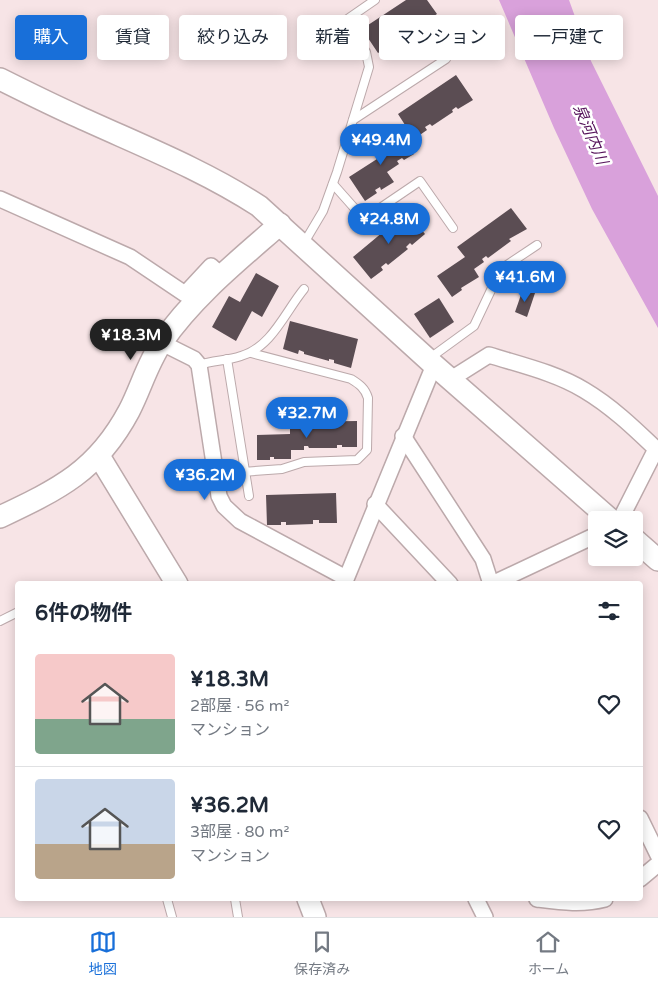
<!DOCTYPE html>
<html lang="ja">
<head>
<meta charset="utf-8">
<style>
  body { margin:0; font-family:"Varela Round","Noto Sans JP",sans-serif; background:#f6f6f7; color:#1f2937; height:100vh; display:flex; flex-direction:column; font-size:19px; white-space:nowrap }
  * { box-sizing:border-box; margin:0 }
  p { font-size:16px; color:#747a83 }
  .icon { flex:none; width:28px; height:28px; fill:none; stroke:currentColor; stroke-width:2; stroke-linecap:round; stroke-linejoin:round }
  .map { position:relative; flex:1; overflow:hidden }
  .side { position:absolute; left:15px; top:581px; width:628px; height:320px; display:flex; flex-direction:column; background:#fff; border-radius:5px; box-shadow:0 2px 12px #0003 }
  .side>* { flex:none }
  .top-card { position:absolute; left:15px; top:15px; width:629px; height:45px; display:flex; gap:10px }
  .tools { position:absolute; left:588px; top:511px; display:grid; gap:10px }
  .tools a { display:grid; place-items:center; width:55px; height:55px; border-radius:5px; background:#fff; box-shadow:0 2px 12px #0003; font-size:25px }
  .price { position:absolute; translate:-50% -42px; padding:0 11px; border-radius:18px; background:#186fd9; color:#fff; font-size:16px; line-height:32px; filter:drop-shadow(0 1px 2px #0008) }
  .price::after { content:''; position:absolute; left:50%; top:30px; width:15px; height:11px; margin-left:-8px; background:inherit; clip-path:polygon(0 0,100% 0,50% 100%) }
  .price.active { background:#222; color:#fff }
  ul { padding:0; list-style:none }
  li { display:flex; align-items:center; gap:15px; height:125px; padding:0 20px }
  li+li { border-top:1px solid #e0e1e3 }
  li span { display:grid; place-items:center; flex:none; width:140px; height:100px; border-radius:5px; color:#555 }
  li>.icon { margin-inline-start:auto }
  span .icon { width:60px; height:60px; fill:#fffc; stroke-width:1 }
  li b { font-size:21px }
  h2 { display:flex; justify-content:space-between; align-items:center; height:60px; padding:0 20px; font-size:21px }
  .tag { padding:0 18px; border-radius:5px; background:#fff; box-shadow:0 2px 12px #0003; font-size:18px; line-height:45px }
  .tag.active { background:#186fd9; color:#fff }
  .dock { display:flex; justify-content:space-around; align-items:center; height:70px; border-top:1px solid #e0e1e3; background:#fff; font-size:14px; color:#747a83 }
  .dock a { display:grid; justify-items:center; gap:2px }
  .dock .active { color:#186fd9 }
  .map>svg:first-child { display:block }
  .water { fill:#d9a1db }
  .building { fill:#5b4d53 }
  .lines { fill:none; stroke-linecap:round; stroke-linejoin:round }
  .lane-casing { stroke:#bca9ab; stroke-width:10 }
  .street-casing { stroke:#bca9ab; stroke-width:18 }
  .secondary-casing { stroke:#bca9ab; stroke-width:24 }
  .lane { stroke:#fff; stroke-width:8 }
  .street { stroke:#fff; stroke-width:15 }
  .secondary { stroke:#fff; stroke-width:21 }
  .labels { text-anchor:middle; stroke-width:5; stroke-linejoin:round; paint-order:stroke }
  .water-label { font-size:16px; font-style:italic; fill:#56145b; stroke:#fff }
</style>
</head>
<body>
<div class="map">
<svg width="658" height="917" viewBox="0 0 658 917">
  <rect width="100%" height="100%" fill="#f7e4e6"/>
  <polygon class="water" points="499,0 569,0 591,61 658,196 658,328 592,209 554,128"/>
  <g class="building">
    <polygon points="406,0 427,0 437,14 422,24 421,21 416,24 418,26 396,41 394,39 389,42 391,45 378,53 362,29"/>
    <polygon points="456,75 473,100 458,109 456,107 452,110 453,112 432,126 430,124 425,127 427,130 414,139 398,114"/>
    <polygon points="400,132 414,154 404,160 402,158 397,161 399,164 387,172 394,182 381,190 380,187 375,190 377,193 365,201 349,177 377,159 371,150"/>
    <polygon points="511,208 527,229 509,239 511,241 488,258 486,256 482,259 484,262 474,269 479,277 461,288 462,290 452,297 437,276 465,257 457,247"/>
    <polygon points="407,212 425,234 412,245 410,243 406,247 408,249 388,265 386,263 381,267 383,270 371,279 353,257"/>
    <polygon points="256,273 279,286 262,317 252,311 236,341 212,327 229,296 240,302"/>
    <polygon points="523,289 535,293 527,317 515,312"/>
    <polygon points="439,298 454,322 430,338 414,314"/>
    <polygon points="290,321 358,339 351,368 334,363 334,360 329,359 329,361 304,354 304,352 299,350 298,354 283,349"/>
    <polygon points="357,421 357,447 342,447 342,445 337,445 337,448 309,448 308,446 304,446 304,450 291,450 291,459 274,459 274,457 270,457 270,460 257,460 257,435 290,434 290,422"/>
    <polygon points="336,493 337,523 319,523 319,520 313,520 313,524 286,525 286,522 281,522 281,525 267,525 266,495"/>
  </g>
  <g class="lines">
    <defs>
      <g id="lane">
        <polyline points="353,120 446,59"/>
        <polyline points="333,184 364,219 420,181 453,228"/>
        <polyline points="304,243 323,211 337,172 369,67 366,52 346,20 375,0"/>
        <polyline points="430,358 474,326 501,269 537,245"/>
        <polyline points="227,359 249,496"/>
        <path d="M199 365C214 360 227 361 241 356 272 347 285 312 304 289"/>
        <path d="M215 474 282 469 304 462 357 460 367 450 368 398C365 388 359 384 351 379L251 353"/>
        <polyline points="0,621 18,612"/>
        <polyline points="167,899 172,917"/>
        <polyline points="235,899 238,917"/>
      </g>
      <g id="street">
        <polyline points="0,199 130,257 185,294 211,266 221,275"/>
        <polyline points="162,343 194,359 199,365 219,496 224,506 240,521 346,578"/>
        <path d="M451 379 489 355C521 365 556 373 584 390 611 406 633 427 656 449L620 520"/>
        <polyline points="403,436 483,559 491,584"/>
        <polyline points="375,504 450,584"/>
        <polyline points="344,584 434,365"/>
        <polyline points="492,584 596,535"/>
        <polyline points="640,818 658,855"/>
        <polyline points="640,879 658,864"/>
        <polyline points="476,899 485,917"/>
        <path d="M537 899C561 902 582 905 605 899"/>
      </g>
      <g id="secondary">
        <path d="M0 79C26 92 52 105 79 117 140 145 202 169 259 206L434 365 611 520"/>
        <polyline points="99,456 177,584"/>
        <path d="M0 517C59 489 97 471 129 411 141 388 147 364 162 342 194 296 238 261 280 224"/>
        <polyline points="634,539 658,560"/>
        <polyline points="308,899 315,917"/>
      </g>
    </defs>
    <use href="#lane" class="lane-casing"/>
    <use href="#street" class="street-casing"/>
    <use href="#secondary" class="secondary-casing"/>
    <use href="#lane" class="lane"/>
    <use href="#street" class="street"/>
    <use href="#secondary" class="secondary"/>
  </g>
  <g class="labels">
    <g class="water-label">
      <text transform="translate(591 134) rotate(67)" y="6">泉河内川</text>
    </g>
  </g>
</svg>
<div class="tools">
<a><svg class="icon" aria-label="layers" viewBox="0 0 24 24"><path d="M12 4l9 5-9 5-9-5zM3 14l9 5 9-5"/></svg></a>
</div>
<b class="price" style="left:381px;top:166px">¥49.4M</b>
<b class="price" style="left:389px;top:245px">¥24.8M</b>
<b class="price" style="left:525px;top:303px">¥41.6M</b>
<b class="price active" style="left:131px;top:361px">¥18.3M</b>
<b class="price" style="left:307px;top:439px">¥32.7M</b>
<b class="price" style="left:205px;top:501px">¥36.2M</b>
<div class="top-card">
<a class="tag active">購入</a>
<a class="tag">賃貸</a>
<a class="tag">絞り込み</a>
<a class="tag">新着</a>
<a class="tag">マンション</a>
<a class="tag">一戸建て</a>
</div>
<section class="side">
<h2>6件の物件<svg class="icon" aria-label="filters" viewBox="0 0 24 24"><path d="M4 7h16M4 17h16"/><circle cx="9" cy="7" r="2"/><circle cx="15" cy="17" r="2"/></svg></h2>
<ul>
<li><span style="background:linear-gradient(#f6c9c9 65%,#7fa58c 0)"><svg class="icon" aria-label="home" viewBox="0 0 24 24"><path d="M3 11l9-7 9 7M6 9v11h12V9"/></svg></span><div><b>¥18.3M</b><p>2部屋 · 56 m²</p><p>マンション</p></div><svg class="icon" aria-label="heart" viewBox="0 0 24 24"><path d="M12 20l-8-8c-3-5 5-10 8-4 3-6 11-1 8 4z"/></svg></li>
<li><span style="background:linear-gradient(#c9d6e8 65%,#b9a48a 0)"><svg class="icon" aria-label="home" viewBox="0 0 24 24"><path d="M3 11l9-7 9 7M6 9v11h12V9"/></svg></span><div><b>¥36.2M</b><p>3部屋 · 80 m²</p><p>マンション</p></div><svg class="icon" aria-label="heart" viewBox="0 0 24 24"><path d="M12 20l-8-8c-3-5 5-10 8-4 3-6 11-1 8 4z"/></svg></li>
</ul>
</section>
</div>
<nav class="dock">
<a class="active"><svg class="icon" aria-label="map" viewBox="0 0 24 24"><path d="M3 6l6-2 6 2 6-2v14l-6 2-6-2-6 2zM9 4v14M15 6v14"/></svg>地図</a>
<a><svg class="icon" aria-label="saved" viewBox="0 0 24 24"><path d="M7 4h10v16l-5-4-5 4z"/></svg>保存済み</a>
<a><svg class="icon" aria-label="home" viewBox="0 0 24 24"><path d="M3 11l9-7 9 7M6 9v11h12V9"/></svg>ホーム</a>
</nav>
</body>
</html>
